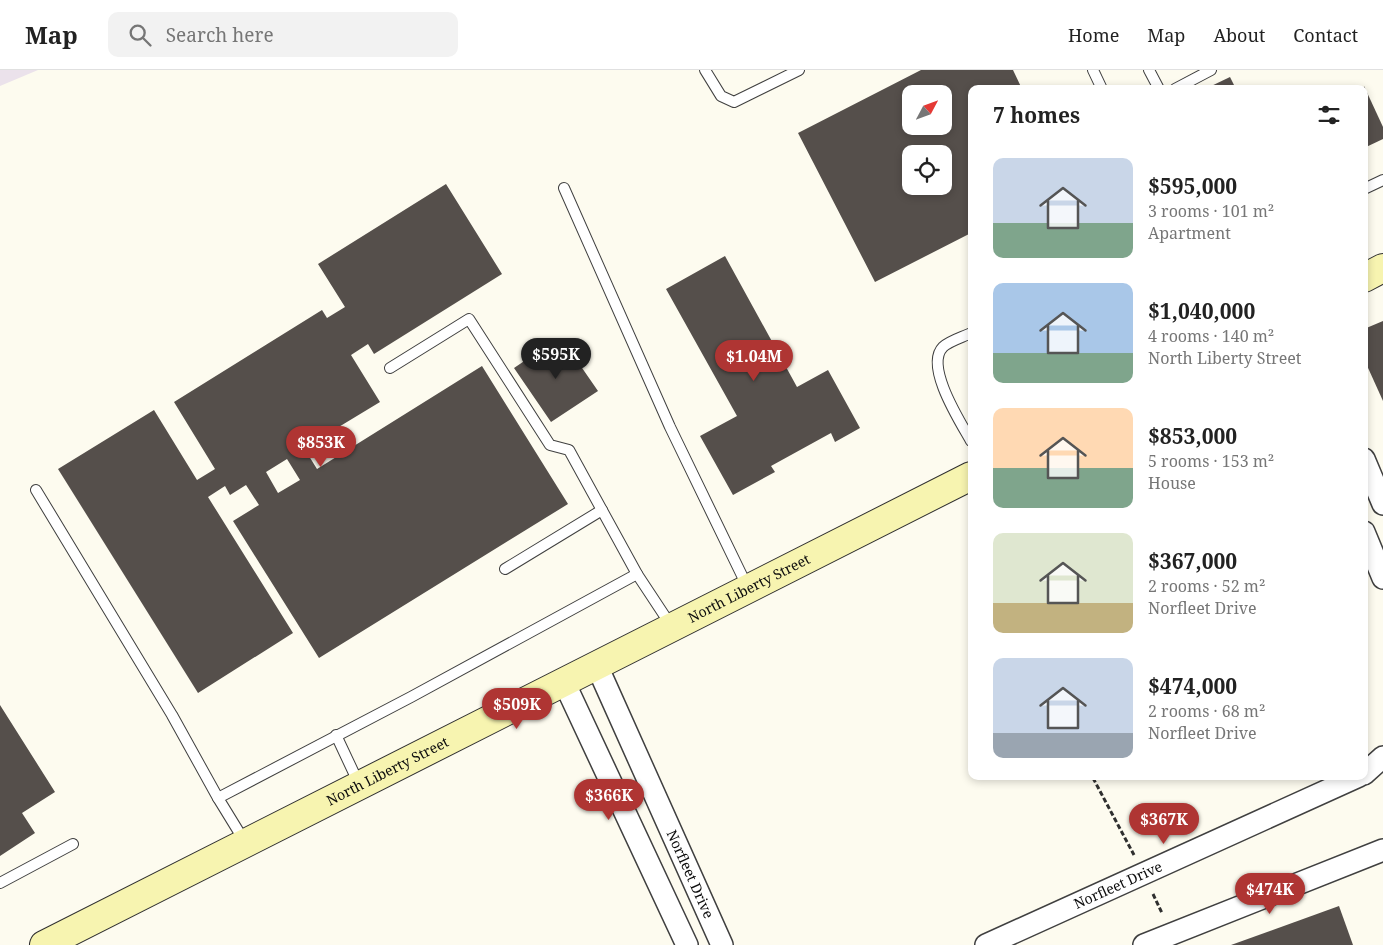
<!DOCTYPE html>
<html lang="en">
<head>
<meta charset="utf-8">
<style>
  body { margin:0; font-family:"Noto Serif",serif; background:#f2f2f2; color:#222; height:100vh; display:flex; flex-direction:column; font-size:19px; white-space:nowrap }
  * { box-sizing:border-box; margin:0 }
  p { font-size:16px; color:#767676 }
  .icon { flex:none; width:28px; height:28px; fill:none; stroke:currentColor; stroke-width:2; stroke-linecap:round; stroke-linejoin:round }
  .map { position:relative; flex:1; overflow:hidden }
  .panel { position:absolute; left:968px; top:15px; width:400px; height:695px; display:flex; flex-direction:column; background:#fff; border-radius:10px; box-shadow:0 2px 8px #0003 }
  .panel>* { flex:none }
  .needle { width:32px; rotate:49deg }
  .controls { position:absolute; left:902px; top:15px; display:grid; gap:10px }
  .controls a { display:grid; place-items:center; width:50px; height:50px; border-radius:10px; background:#fff; box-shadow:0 2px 8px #0003; font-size:25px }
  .price { position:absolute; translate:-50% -42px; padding:0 11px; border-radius:18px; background:#af3533; color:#fff; font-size:16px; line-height:32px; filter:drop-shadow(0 1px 2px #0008) }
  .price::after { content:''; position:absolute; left:50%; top:30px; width:15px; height:11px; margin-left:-8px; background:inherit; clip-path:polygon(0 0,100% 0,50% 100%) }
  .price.selected { background:#222; color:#fff }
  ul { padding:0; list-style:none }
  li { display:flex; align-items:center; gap:15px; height:125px; padding:0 25px }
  li span { display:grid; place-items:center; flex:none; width:140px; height:100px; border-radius:10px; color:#555 }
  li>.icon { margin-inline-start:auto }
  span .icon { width:60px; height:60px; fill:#fffc; stroke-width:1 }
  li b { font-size:21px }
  h2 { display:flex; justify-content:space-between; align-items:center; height:60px; padding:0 25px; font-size:21px }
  header { display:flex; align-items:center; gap:30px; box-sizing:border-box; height:70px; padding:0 25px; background:#fff; border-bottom:1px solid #e0e0e0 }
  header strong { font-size:24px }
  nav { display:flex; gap:28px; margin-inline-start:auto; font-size:18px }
  .search { width:350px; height:45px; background:#f2f2f2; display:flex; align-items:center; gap:12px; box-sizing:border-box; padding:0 18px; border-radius:10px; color:#767676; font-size:19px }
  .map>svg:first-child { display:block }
  .industrial { fill:#ebe2eb }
  .building { fill:#554f4b; fill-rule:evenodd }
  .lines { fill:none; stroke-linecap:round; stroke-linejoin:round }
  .service-casing { stroke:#404040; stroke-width:12 }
  .minor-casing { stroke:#404040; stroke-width:24 }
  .secondary-casing { stroke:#2f2f2f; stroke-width:30 }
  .path { stroke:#2f2f2f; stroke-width:3; stroke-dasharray:5 2.5; stroke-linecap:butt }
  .service { stroke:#fff; stroke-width:10 }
  .minor { stroke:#fff; stroke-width:21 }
  .secondary { stroke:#f7f4b0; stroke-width:28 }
  .labels { text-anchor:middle; stroke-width:5; stroke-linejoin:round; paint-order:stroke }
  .street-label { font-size:14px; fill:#0d0d0d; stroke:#fff }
</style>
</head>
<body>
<header>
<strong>Map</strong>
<div class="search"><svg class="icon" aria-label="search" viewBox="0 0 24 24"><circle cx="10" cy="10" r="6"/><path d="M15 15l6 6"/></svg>Search here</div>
<nav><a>Home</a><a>Map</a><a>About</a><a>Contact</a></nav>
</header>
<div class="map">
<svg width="1383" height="875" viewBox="0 0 1383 875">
  <rect width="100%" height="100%" fill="#fdfbef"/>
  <polygon class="industrial" points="0,0 38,0 0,16"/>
  <g class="building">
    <path d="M921 0H1013L1022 19H971V163L875 212 798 63ZM911 24H944V56H911ZM911 84H944V116H911Z"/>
    <polygon points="1230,7 1236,19 1205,19"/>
    <polygon points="1364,16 1383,57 1383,69 1364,78"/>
    <path d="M446 114 502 204 374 284 368 274 351 285 380 332 304 378 317 399 482 296 568 434 319 588 233 451 259 435 246 415 230 425 225 416 208 427 293 563 198 623 58 399 154 340 197 410 215 399 174 332 322 240 327 248 345 237 318 194ZM287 389 300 410 278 423 266 402Z"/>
    <polygon points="725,186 797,317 828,300 860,358 835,372 831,363 771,396 775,402 733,425 700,366 737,346 666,219"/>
    <polygon points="1383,251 1383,331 1364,289 1364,259"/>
    <polygon points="562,269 598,321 551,352 514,298 548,275 549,277"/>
    <polygon points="0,635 55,722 22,743 35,763 0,786"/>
    <polygon points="1339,836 1353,875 1231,875"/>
  </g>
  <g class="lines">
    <defs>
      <g id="service">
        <polyline points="705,0 721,26 734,32 799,0"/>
        <polyline points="1093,0 1102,19"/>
        <polyline points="1149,0 1159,19"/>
        <polyline points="1175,19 1211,0"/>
        <polyline points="564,118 670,357 748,518"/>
        <polyline points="1364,119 1383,110"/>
        <path d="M971 263C963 267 949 271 943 277 924 296 961 353 971 371"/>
        <polyline points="390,298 469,249 550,375 569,380 637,504"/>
        <polyline points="36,420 172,645 218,728"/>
        <polyline points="505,499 602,440"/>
        <polyline points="336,665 359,714"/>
        <polyline points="245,772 218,728 411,627 637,504 672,557"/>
        <polyline points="0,813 73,774"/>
      </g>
      <g id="minor">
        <polyline points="1364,389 1383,434"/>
        <polyline points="1364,462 1383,508"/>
        <path id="s1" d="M597 596 722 875"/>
        <polyline points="564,612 687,875"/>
        <polyline points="1364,704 1383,687"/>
        <path id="s2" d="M986 875 1359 706"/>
        <polyline points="1144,875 1383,780"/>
      </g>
      <g id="secondary">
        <polyline points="1364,208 1383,198"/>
        <path id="s3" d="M44 875 971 406"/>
      </g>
    </defs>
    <use href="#service" class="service-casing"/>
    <use href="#minor" class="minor-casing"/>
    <use href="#secondary" class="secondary-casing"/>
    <g class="path">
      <polyline points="1093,708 1134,785"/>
      <polyline points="1153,824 1162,843"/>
    </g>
    <use href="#service" class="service"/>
    <use href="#minor" class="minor"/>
    <use href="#secondary" class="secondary"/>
  </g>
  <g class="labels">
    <g class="street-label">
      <text dy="5" stroke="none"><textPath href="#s3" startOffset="790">North Liberty Street</textPath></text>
      <text dy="5" stroke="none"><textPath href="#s3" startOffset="385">North Liberty Street</textPath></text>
      <text dy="5" stroke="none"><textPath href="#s1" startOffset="228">Norfleet Drive</textPath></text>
      <text dy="5" stroke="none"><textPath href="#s2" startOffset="145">Norfleet Drive</textPath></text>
    </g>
  </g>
</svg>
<div class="controls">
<a><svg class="needle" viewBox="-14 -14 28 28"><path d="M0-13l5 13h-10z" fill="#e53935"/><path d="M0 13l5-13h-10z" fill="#767676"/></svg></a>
<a><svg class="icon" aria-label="locate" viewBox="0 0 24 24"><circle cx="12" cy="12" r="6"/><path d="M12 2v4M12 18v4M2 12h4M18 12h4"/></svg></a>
</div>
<b class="price selected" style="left:556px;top:310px">$595K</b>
<b class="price" style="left:754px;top:312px">$1.04M</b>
<b class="price" style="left:321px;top:398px">$853K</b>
<b class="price" style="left:517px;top:660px">$509K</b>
<b class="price" style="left:609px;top:751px">$366K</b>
<b class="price" style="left:1164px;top:775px">$367K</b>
<b class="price" style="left:1270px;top:845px">$474K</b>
<section class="panel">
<h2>7 homes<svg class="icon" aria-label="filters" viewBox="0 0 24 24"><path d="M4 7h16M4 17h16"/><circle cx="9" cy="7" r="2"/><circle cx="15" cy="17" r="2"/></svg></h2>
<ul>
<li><span style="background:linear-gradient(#c9d6e8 65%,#7fa58c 0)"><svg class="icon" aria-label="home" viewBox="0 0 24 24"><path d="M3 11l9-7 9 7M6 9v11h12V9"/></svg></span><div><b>$595,000</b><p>3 rooms · 101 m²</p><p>Apartment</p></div></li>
<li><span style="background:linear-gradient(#a9c7e8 70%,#7fa58c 0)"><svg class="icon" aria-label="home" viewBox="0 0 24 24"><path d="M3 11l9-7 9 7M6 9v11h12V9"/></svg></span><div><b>$1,040,000</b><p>4 rooms · 140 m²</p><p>North Liberty Street</p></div></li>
<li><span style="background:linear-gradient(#ffd9b3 60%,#7fa58c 0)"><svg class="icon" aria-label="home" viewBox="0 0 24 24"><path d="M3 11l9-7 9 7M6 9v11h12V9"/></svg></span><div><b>$853,000</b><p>5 rooms · 153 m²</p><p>House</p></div></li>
<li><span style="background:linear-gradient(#dfe7d0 70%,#c2b280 0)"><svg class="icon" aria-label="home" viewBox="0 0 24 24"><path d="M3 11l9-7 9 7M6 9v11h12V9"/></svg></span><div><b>$367,000</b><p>2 rooms · 52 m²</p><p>Norfleet Drive</p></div></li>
<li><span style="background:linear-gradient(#c9d6e8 75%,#9aa5b1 0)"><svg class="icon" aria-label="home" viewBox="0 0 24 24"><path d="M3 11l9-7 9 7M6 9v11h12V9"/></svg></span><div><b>$474,000</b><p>2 rooms · 68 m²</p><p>Norfleet Drive</p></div></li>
</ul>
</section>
</div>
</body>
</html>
